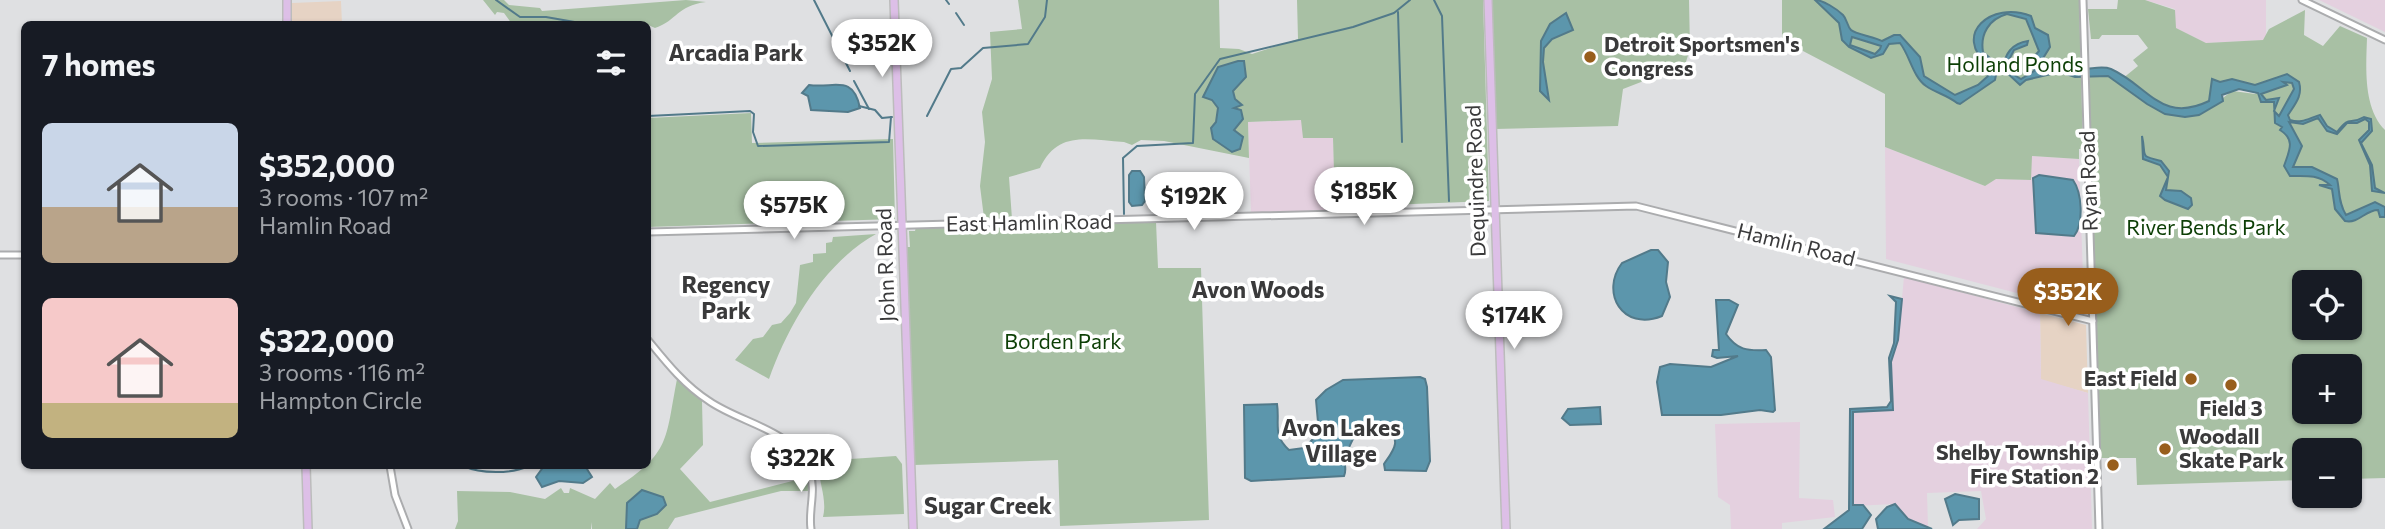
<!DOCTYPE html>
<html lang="en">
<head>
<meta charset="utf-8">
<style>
  body { margin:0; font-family:Commissioner,sans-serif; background:#242831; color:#f1f3f6; height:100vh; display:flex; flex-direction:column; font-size:26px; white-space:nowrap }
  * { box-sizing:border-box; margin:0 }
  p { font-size:23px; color:#9ea1a6 }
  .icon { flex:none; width:38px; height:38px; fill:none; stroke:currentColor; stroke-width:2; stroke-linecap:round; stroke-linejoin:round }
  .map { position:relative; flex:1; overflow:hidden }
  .drawer { position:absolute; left:21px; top:21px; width:630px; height:448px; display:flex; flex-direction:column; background:#171b24; border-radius:10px; box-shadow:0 2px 5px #0004 }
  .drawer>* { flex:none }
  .fabs { position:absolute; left:2292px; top:270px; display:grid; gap:14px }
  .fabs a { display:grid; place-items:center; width:70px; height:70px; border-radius:10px; background:#171b24; box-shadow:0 2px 5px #0004; font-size:35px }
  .price { position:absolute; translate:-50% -60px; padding:0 16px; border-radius:24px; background:#fff; color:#222; font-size:23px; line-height:46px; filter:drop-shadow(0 2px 4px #0008) }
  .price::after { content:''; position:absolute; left:50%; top:42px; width:21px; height:16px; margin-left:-10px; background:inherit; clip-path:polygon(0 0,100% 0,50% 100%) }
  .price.selected { background:#985e1c; color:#fff }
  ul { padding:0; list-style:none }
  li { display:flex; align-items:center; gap:21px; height:175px; padding:0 21px }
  li span { display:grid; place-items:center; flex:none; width:196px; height:140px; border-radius:10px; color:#555 }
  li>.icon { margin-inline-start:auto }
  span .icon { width:84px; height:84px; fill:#fffc; stroke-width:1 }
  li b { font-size:30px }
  h2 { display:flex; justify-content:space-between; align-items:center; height:84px; padding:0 21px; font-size:30px }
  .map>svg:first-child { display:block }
  .commercial { fill:#e6d3c4 }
  .industrial { fill:#e4d0df }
  .green { fill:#a8c0a4; fill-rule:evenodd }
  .water { fill:#5c96ac; stroke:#527a8a; stroke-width:2; fill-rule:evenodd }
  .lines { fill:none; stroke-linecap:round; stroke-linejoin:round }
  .stream { stroke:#527a8a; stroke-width:2 }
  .minor-casing { stroke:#abacae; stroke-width:9 }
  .major-casing { stroke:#bcbcbc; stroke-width:10 }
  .minor { stroke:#fff; stroke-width:5 }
  .major { stroke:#ddbfe7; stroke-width:7 }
  .poi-dot { fill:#985e1c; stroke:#fff; stroke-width:2.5 }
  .labels { text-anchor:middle; stroke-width:7; stroke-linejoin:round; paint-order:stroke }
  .poi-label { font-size:21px; font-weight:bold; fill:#3a3a3b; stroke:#fff; text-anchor:start }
  .park-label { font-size:21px; fill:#0d3f06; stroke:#fff }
  .street-label { font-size:21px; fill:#3a3a3b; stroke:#fff }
  .neighbourhood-label { font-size:23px; font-weight:bold; fill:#3a3a3b; stroke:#fff }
</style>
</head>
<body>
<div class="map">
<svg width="2385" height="529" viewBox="0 0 2385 529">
  <rect width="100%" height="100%" fill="#dfe0e2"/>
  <g class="commercial">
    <polygon points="341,1 342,24 292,24 292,3"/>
    <polygon points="2040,313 2086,325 2088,393 2041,380"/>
  </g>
  <g class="industrial">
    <polygon points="2145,0 2266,0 2266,40 2206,43 2175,28 2175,9"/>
    <polygon points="2319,0 2385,0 2385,32"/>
    <polygon points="1302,120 1333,138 1336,210 1251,213 1248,122"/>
    <polygon points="1885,147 1985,186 1996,178 2031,180 2031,156 2079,159 2084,306 2078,309 1886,259"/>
    <polygon points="1904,277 2040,313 2041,379 2088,393 2092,529 1977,529 1986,519 1981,491 1927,493 1928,527 1908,519 1895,504 1853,506 1853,411 1893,409 1891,362 1898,340"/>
    <polygon points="1800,422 1799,498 1833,500 1835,517 1782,523 1782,529 1731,529 1730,505 1718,497 1715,424"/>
  </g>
  <g class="green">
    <path d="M483 0H504L509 5 540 8 542 11 686 0 706 2C676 6 678 20 655 28L639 21 620 24H512L504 13 497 12 495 15Z"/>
    <path d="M1018 0H1219L1220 48 1239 49 1252 54 1298 39 1297 0H1483L1489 201 1388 205 1387 171H1366L1367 206H1335L1333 138H1303L1301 120 1248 122 1249 158 1164 141 1141 140 1132 145 1124 142C1088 140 1058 130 1040 168L1009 177 1012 219 984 218 980 186 985 142 982 112 992 79 990 32 1022 29Z"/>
    <polygon points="1491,0 1689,0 1690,49 1685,65 1623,89 1618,126 1495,129"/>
    <polygon points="1782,0 2079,0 2083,149 2079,149 2079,159 2032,156 2031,180 1996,179 1985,186 1885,147 1885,94 1782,40"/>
    <path d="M2118 0H2145L2175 10 2176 28 2206 43 2263 40 2269 29 2305 10 2304 35 2323 46 2340 26 2367 38C2366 68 2363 108 2385 130V478L2350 479V450H2305V480L2137 485 2136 458H2100L2089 77C2128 64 2149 133 2203 113 2216 108 2221 97 2233 91L2255 94 2258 91 2232 88C2181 122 2169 118 2122 79L2138 66 2133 60 2148 48 2138 35H2102L2099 39H2091L2088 9H2117ZM2305 282H2350V327H2305ZM2305 366H2350V411H2305Z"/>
    <polygon points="751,113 752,143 893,139 895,219 648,227 648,118"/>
    <polygon points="1156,222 1158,268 1201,268 1209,520 1060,526 1058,460 914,465 905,247 910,247 909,231 915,231 916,227"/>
    <path d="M876 234C824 263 788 325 769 379L735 360 753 339 763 337 772 325 781 323 790 313 796 303 800 265 813 262V254L826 253V243L832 242 833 237Z"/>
    <path d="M677 379 702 401 703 445 680 469 710 502 808 477 810 491H781L675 518 668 529H592V522L591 529H455L458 521 457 491 510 492 545 499 561 488 564 493H569L570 488 595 499 610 483 615 489C671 452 665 441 677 379Z"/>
    <path d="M896 456 902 464 904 514 823 517C828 496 816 479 820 461Z"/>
  </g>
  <g class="water">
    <path d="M1815 0C1823 0 1837 9 1843 15 1847 19 1847 26 1851 30 1855 34 1875 37 1882 41L1894 35H1900L1920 57 1924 76 1955 95 1978 85 1988 76V65C1952 35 1991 0 2031 16L2035 28 2048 35 2050 47 2042 60C2053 63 2067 69 2079 69 2090 70 2101 65 2111 69 2149 86 2161 124 2209 101L2212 79 2220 82 2232 79 2255 85 2287 74 2299 82C2303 96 2295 104 2288 115L2290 120C2302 124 2309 118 2320 115L2327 126 2337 132C2351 114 2348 126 2364 117L2371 119 2372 131 2361 143 2372 165 2375 188 2385 193 2372 191 2370 165 2359 140 2369 130V122L2365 119 2357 123H2347L2337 134 2327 131 2318 118 2303 124 2289 122 2302 146 2293 167H2312L2337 179C2340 191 2338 202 2346 215L2375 202 2385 207V217H2380L2378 210C2365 210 2359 224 2345 221L2335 209 2332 189 2319 185H2330C2318 174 2305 176 2290 176L2284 166C2289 151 2296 140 2280 130L2282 127 2275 123 2274 102H2261L2258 93 2239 89 2222 95 2223 101 2199 115 2185 117 2165 114 2147 104 2108 76 2075 77 2060 72 2026 80 2020 85 2004 70C2003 54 2013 43 2028 41L2027 45 2014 50 2009 60 2011 73 2021 79 2034 71 2032 59 2039 51 2026 19 2007 14C1989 19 1980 34 1983 52L1998 65 1995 80 1960 104 1957 103C1947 95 1936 93 1926 86 1913 77 1910 56 1900 43L1889 44 1883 54 1871 58 1849 47 1842 40 1839 23ZM1852 37 1881 46 1880 49 1875 54 1850 45ZM2283 82 2292 83 2294 89 2279 116 2274 111 2279 98 2266 100 2261 94 2287 85Z"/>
    <polygon points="1566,13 1573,30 1552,39 1544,48 1543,62 1549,100 1540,91 1541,41 1550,24"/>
    <polygon points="1238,61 1244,61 1246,77 1233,91 1235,99 1242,105 1234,108 1241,110 1243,119 1234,130 1243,137 1240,149 1232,152 1213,139 1211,128 1216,122 1218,108 1212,100 1203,97 1218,67"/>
    <path d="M809 85C833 89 853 73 860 108L848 112 811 110 808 96 802 93Z"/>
    <path d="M2142 136C2147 158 2138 155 2161 161L2169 171 2166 190 2181 191 2191 198 2192 205 2188 209 2165 200 2160 196 2168 177 2160 165 2143 159Z"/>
    <polygon points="1132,171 1140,171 1144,177 1145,201 1142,205 1132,206 1129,202 1129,175"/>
    <path d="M2039 175 2073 180C2082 193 2084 223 2074 236L2036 233 2033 178Z"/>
    <path d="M1651 250H1658L1668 262 1666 282 1670 297 1662 316C1622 332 1600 292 1622 263Z"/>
    <polygon points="1890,296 1902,299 1898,340 1891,362 1893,410 1853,412 1853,505 1863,505 1871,515 1862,529 1824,529 1849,510 1850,409 1887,407 1891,401 1889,358 1894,343 1896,302"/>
    <path d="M1716 300H1729L1738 305 1726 334C1737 350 1747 351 1766 350L1771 357 1775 410 1773 412 1760 410 1721 415H1662L1657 382 1660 367 1670 364 1711 367 1738 356 1717 358 1712 356 1713 350H1719Z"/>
    <path d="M1420 377 1425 379 1427 387 1430 461 1426 471 1385 470 1384 464C1388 458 1394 451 1395 444 1397 425 1370 415 1359 429 1355 434 1345 454 1345 460 1344 466 1347 469 1344 476L1251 481 1245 478 1244 405 1277 404C1280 423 1272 435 1289 450L1304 448 1319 433 1316 400 1326 390 1343 380Z"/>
    <polygon points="1600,407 1601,424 1570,425 1562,418 1568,409"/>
    <polygon points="544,466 585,466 592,477 583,483 559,481 542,487 536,477"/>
    <polygon points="642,490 663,497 666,505 657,514 640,520 637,529 626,529 627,503"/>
    <polygon points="1955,494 1979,499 1979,519 1959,520 1953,525 1945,499"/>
    <polygon points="1895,504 1908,519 1932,529 1878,529 1876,519 1887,507"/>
  </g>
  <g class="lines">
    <g class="stream">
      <polyline points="496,0 520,17 546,17 586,24"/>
      <polyline points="814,0 850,71"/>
      <polyline points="946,0 949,4"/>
      <polyline points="1434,0 1442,16 1449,201"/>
      <polyline points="1398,12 1402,142"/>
      <polyline points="956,13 964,25"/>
      <polyline points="854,81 869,109"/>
      <polyline points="859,106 875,110 882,118 892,117"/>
      <polyline points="648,116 750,111 754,114 753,132 758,146 889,142 891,117"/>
      <polyline points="927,116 951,69 961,68 983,48 1028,44 1045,17 1047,0"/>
      <polyline points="1124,214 1123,158 1137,146 1193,143 1195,94 1220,59 1353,27 1394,13 1410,0"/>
      <path d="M464 466C480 474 512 474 528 466"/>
    </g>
    <defs>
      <g id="minor">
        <polyline points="2083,0 2099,529"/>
        <polyline points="2302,0 2385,40"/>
        <polyline points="648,232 1636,206 2093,321"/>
        <polyline points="0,255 24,255"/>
        <path d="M648 340C666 362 684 385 709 401 742 424 793 429 809 470 817 491 808 509 811 529"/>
        <polyline points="390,466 395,495 408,529"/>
      </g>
      <g id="major">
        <polyline points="287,0 287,24"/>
        <polyline points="894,0 913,529"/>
        <polyline points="1488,0 1506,529"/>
        <polyline points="306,466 308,529"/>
      </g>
    </defs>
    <use href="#minor" class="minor-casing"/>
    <use href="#major" class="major-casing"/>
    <use href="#minor" class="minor"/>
    <use href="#major" class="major"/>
  </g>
  <g class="poi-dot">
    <circle cx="1590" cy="57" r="7"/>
    <circle cx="2191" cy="379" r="7"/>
    <circle cx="2231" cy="385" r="7"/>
    <circle cx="2165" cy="449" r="7"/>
    <circle cx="2113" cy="465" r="7"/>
  </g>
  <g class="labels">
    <g class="poi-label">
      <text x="1604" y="52">Detroit Sportsmen's<tspan x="1604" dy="24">Congress</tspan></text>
      <text x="2177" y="386" text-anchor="end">East Field</text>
      <text x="2231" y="416" text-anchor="middle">Field 3</text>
      <text x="2179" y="444">Woodall<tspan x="2179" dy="24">Skate Park</tspan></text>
      <text x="2099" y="460" text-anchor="end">Shelby Township<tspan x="2099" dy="24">Fire Station 2</tspan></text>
    </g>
    <g class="park-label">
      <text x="2015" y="72">Holland Ponds</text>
      <text x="2206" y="235">River Bends Park</text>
      <text x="1063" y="349">Borden Park</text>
    </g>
    <g class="street-label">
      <text transform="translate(1476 181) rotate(-92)" y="7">Dequindre Road</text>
      <text transform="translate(2089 181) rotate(-92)" y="7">Ryan Road</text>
      <text transform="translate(1029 223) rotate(-1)" y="7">East Hamlin Road</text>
      <text transform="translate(1796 245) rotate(14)" y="7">Hamlin Road</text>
      <text transform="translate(886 265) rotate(-92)" y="7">John R Road</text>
    </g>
    <g class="neighbourhood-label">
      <text x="736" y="61">Arcadia Park</text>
      <text x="726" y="293">Regency<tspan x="726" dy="26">Park</tspan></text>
      <text x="1258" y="298">Avon Woods</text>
      <text x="1341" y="436">Avon Lakes<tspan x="1341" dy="26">Village</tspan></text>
      <text x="988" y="514">Sugar Creek</text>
    </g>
  </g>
</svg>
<div class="fabs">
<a><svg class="icon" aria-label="locate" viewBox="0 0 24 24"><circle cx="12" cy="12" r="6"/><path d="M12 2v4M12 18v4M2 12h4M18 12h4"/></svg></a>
<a>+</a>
<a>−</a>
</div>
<b class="price" style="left:882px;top:79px">$352K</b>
<b class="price" style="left:1364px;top:227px">$185K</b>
<b class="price" style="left:1194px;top:232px">$192K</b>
<b class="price" style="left:794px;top:241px">$575K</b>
<b class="price selected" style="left:2068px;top:328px">$352K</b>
<b class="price" style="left:1514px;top:351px">$174K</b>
<b class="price" style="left:801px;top:494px">$322K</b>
<section class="drawer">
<h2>7 homes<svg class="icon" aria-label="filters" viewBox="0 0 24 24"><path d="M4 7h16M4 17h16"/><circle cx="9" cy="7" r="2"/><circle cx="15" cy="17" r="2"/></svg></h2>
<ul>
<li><span style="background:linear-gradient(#c9d6e8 60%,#b9a48a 0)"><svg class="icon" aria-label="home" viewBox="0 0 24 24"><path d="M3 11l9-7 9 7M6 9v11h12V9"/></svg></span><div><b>$352,000</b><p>3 rooms · 107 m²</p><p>Hamlin Road</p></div></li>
<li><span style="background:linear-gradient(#f6c9c9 75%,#c2b280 0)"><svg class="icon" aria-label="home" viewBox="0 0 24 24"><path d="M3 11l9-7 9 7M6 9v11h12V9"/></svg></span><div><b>$322,000</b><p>3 rooms · 116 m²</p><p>Hampton Circle</p></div></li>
</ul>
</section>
</div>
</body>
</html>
